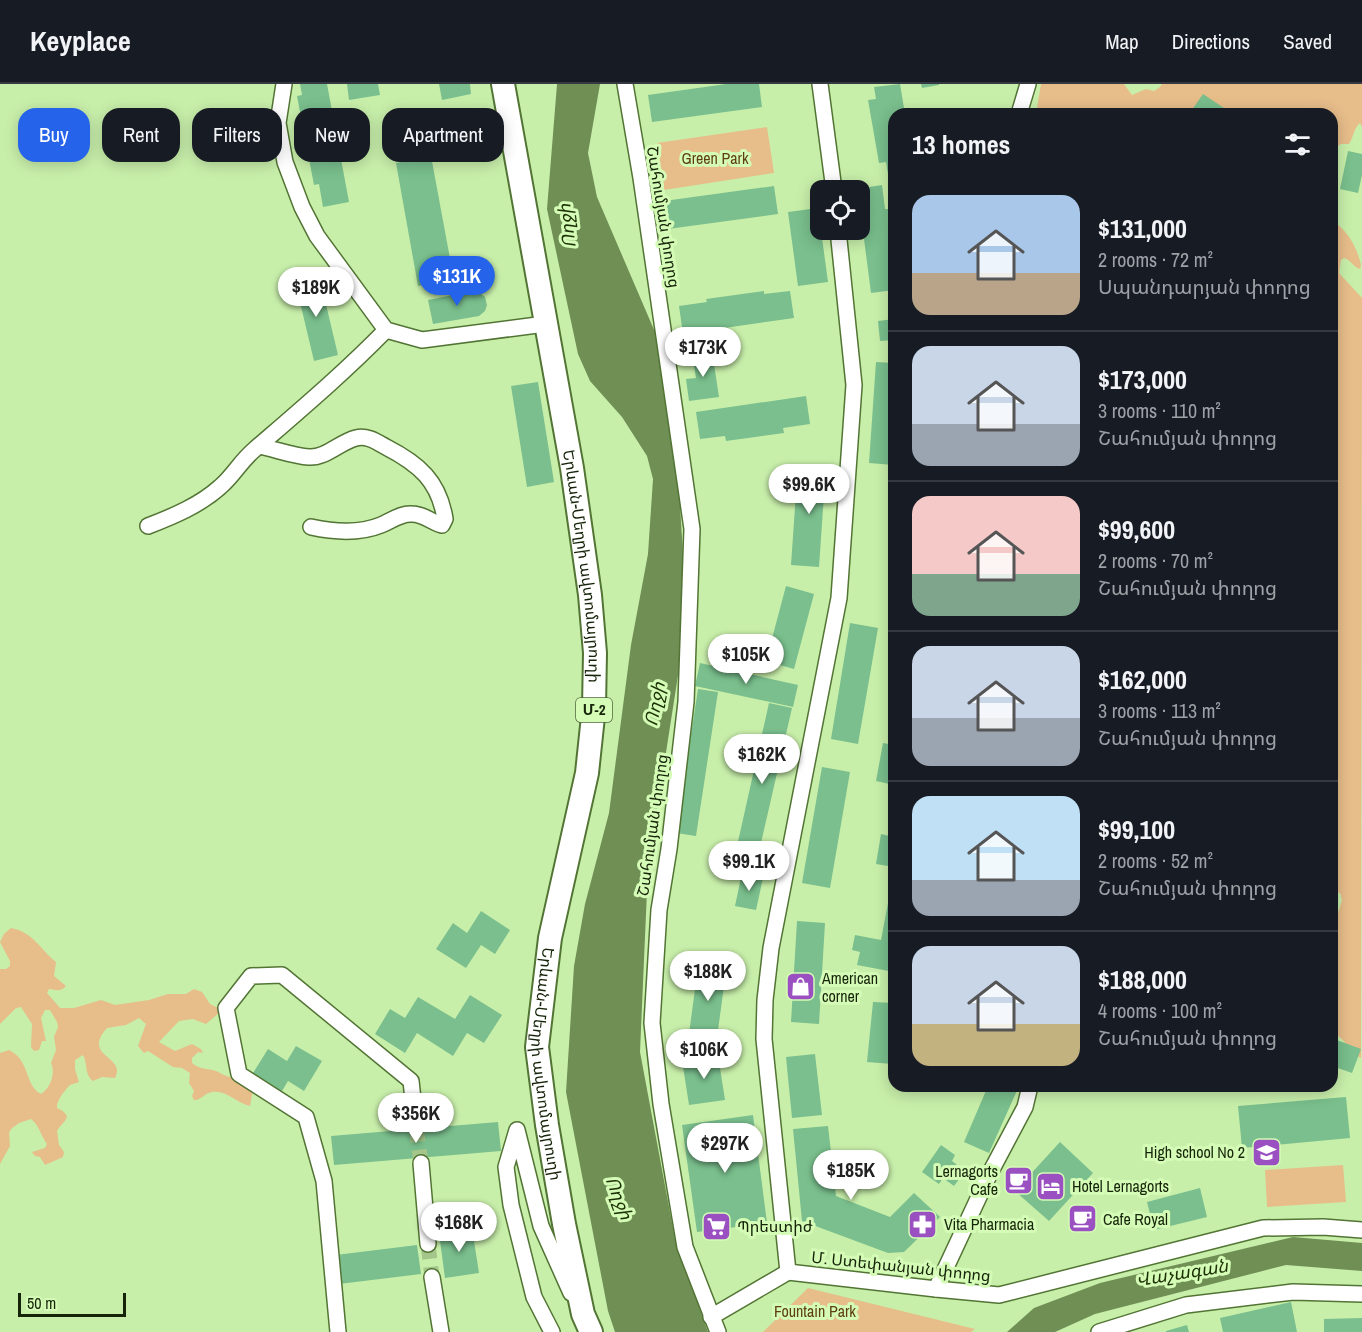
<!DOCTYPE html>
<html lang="en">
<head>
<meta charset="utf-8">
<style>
  body { margin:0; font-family:"Archivo Narrow","Noto Sans Armenian",sans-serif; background:#242831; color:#f1f3f6; height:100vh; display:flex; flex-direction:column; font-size:22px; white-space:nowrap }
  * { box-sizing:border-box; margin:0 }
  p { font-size:20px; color:#9ea1a6 }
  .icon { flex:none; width:33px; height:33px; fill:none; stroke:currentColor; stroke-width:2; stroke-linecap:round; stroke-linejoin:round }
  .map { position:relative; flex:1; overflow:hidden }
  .details { position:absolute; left:888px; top:24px; width:450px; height:984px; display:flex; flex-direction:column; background:#171b24; border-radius:18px; box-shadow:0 3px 15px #0003 }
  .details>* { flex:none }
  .hud { position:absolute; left:18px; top:24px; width:570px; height:54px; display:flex; gap:12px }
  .controls { position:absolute; left:810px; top:96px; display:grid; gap:12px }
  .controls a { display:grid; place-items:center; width:60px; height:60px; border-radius:12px; background:#171b24; box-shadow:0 3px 15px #0003; font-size:30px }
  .scale { position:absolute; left:18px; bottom:15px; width:108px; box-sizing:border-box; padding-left:6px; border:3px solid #162409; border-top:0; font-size:16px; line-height:21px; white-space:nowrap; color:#162409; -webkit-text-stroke:4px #d5fcb7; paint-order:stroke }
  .price { position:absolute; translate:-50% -51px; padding:0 14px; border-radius:21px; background:#fff; color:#222; font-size:20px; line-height:39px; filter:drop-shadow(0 2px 3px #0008) }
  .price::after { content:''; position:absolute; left:50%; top:36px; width:18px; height:14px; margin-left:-9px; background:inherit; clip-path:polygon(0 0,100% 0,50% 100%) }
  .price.selected { background:#2563eb; color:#fff }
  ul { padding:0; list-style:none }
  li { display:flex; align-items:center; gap:18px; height:150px; padding:0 24px }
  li+li { border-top:2px solid #363941 }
  li span { display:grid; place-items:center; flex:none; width:168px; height:120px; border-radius:18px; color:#555 }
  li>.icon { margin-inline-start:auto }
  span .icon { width:72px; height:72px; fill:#fffc; stroke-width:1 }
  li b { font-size:26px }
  h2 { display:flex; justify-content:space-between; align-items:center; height:72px; padding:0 24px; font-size:26px }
  .pill { padding:0 21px; border-radius:18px; background:#171b24; box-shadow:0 3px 15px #0003; font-size:21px; line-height:54px }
  .pill.selected { background:#2563eb; color:#fff }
  header { display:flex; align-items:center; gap:36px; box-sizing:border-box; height:84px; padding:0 30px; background:#171b24; border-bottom:2px solid #363941 }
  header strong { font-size:28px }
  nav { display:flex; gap:33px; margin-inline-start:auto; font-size:21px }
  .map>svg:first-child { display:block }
  .green { fill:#e7bd8a }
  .water { fill:#6f8f55 }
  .building { fill:#7abf8d }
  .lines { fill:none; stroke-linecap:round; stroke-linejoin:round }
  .minor-tunnel { stroke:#a4c68a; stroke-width:15; stroke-dasharray:15 8; stroke-linecap:butt }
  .minor-casing { stroke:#527434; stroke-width:18 }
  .highway-casing { stroke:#527434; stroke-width:26 }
  .minor { stroke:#fff; stroke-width:15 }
  .highway { stroke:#fff; stroke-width:22 }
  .labels { text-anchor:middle; stroke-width:6; stroke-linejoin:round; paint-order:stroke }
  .shield { fill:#d5fcb7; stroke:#4f653d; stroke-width:1.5 }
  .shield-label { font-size:15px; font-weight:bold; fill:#162409 }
  .park-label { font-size:16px; fill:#5e3f13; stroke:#d5fcb7 }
  .street-label { font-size:16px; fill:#162409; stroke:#d5fcb7 }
  .poi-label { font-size:16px; fill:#162409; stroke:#d5fcb7; text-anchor:start }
  .water-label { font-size:18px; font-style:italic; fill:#1c3105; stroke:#d5fcb7 }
</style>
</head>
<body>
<header>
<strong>Keyplace</strong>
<nav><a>Map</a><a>Directions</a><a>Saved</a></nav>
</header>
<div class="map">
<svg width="1362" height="1248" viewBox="0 0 1362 1248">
  <rect width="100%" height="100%" fill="#c8efaa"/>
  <g class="green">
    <path d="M1041 0H1124L1132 11 1146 5 1154 7 1160 3 1162 0H1362V43L1360 39C1354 44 1353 54 1349 60H1341L1332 65V30H1036Z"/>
    <polygon points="767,43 774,89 664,106 657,59"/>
    <path d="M1332 136C1348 147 1357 163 1361 181L1360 185C1353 183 1351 176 1344 174L1341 176 1339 189 1362 214 1361 974C1347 968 1347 954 1332 949V848L1342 816 1340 809 1332 807Z"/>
    <path d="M11 844C33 848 40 865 56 878L54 892 66 902C61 908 56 906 49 905L47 909 60 924H74L101 916 115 921 149 916 168 910H186L194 905 202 908 210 920 218 924 220 928 206 940 193 935 179 937 159 958 175 967 192 960 201 965 203 969 198 968 192 974V979C200 986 207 984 216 987 221 989 225 992 230 993 239 995 246 996 254 1000L250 1022C236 1019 227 1006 212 1008 204 1009 202 1016 194 1016L192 1012 194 1007 189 999 190 989 182 984 173 983 148 967 144 969 138 962 146 940 139 934 126 941 107 944C81 973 127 972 115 994L102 993 93 997C84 990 88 980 83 971L75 976V985L79 998 70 1001C65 1006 56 1017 57 1024 76 1033 62 1037 57 1047L59 1061 64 1068 63 1073 45 1081 40 1073 35 1072 32 1068 45 1064 47 1060C41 1052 39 1041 31 1035L19 1039 11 1045 9 1049 10 1062 0 1080V969L9 966C31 977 24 1001 41 1010 50 1004 56 990 51 979L56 966 54 953 58 943 57 938 50 926H45L41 934 46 957H42L39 966 34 967 31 963 32 940 21 923 16 924 0 940V885H6L10 882V877L0 858 4 850Z"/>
    <polygon points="1343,1081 1346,1118 1267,1123 1265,1086"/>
    <polygon points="808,1204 975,1245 971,1248 763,1248"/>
  </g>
  <g class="water">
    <polygon points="557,0 600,0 588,69 597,113 655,248 679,405 683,470 679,585 648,784 640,968 675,1155 708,1248 615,1248 608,1227 566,1008 574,882 585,820 609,729 631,561 648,470 653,395 647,372 622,333 590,297 578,270 547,125"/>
    <polygon points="1293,1153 1362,1159 1362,1187 1286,1181 1095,1230 1055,1248 1007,1248 1034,1224 1100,1199"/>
  </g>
  <g class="building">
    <polygon points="300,0 327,0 349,118 323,123 319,100 314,101 297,12 302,11"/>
    <polygon points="347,0 378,0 380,11 349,16"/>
    <polygon points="439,0 470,0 471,10 442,16"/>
    <polygon points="726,0 759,0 762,23 652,38 648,11"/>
    <polygon points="900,0 905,30 894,30 894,89 888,90 886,78 879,79 868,16 876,15 874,3"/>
    <polygon points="921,0 939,0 939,1 922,4"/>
    <polygon points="1203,10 1227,26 1224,30 1189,30"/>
    <polygon points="489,29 495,58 442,68 437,38"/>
    <polygon points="1348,67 1362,70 1362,91 1358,109 1340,105"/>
    <polygon points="431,72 454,196 418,202 396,79"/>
    <polygon points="882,101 885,125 891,125 894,150 894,206 871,209 860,124 860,106 857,105"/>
    <polygon points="774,102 778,130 668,145 664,117"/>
    <polygon points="818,124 828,198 798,202 788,128"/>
    <polygon points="319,191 338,271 314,277 295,197"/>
    <polygon points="473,207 480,209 485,213 487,221 485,227 479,232 433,240 428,216"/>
    <polygon points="764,207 764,210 790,207 794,234 683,250 679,222 707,218 706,215"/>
    <polygon points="894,235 894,256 880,257 878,237"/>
    <polygon points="712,267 719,313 689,317 686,295 696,294 692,269"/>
    <polygon points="876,278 894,279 894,381 869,379"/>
    <polygon points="538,298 554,398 527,403 511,302"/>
    <polygon points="806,312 810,340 783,344 784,349 726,357 725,352 700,355 696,328"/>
    <polygon points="798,380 826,381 819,483 791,481"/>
    <polygon points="786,502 814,510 794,585 766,577"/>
    <polygon points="850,539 878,544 858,660 831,655"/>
    <polygon points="700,579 798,601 793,623 695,602"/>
    <polygon points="698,605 718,608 696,752 676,749"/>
    <polygon points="769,619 792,624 755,785 733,780"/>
    <polygon points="883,659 894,661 894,701 876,697"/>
    <polygon points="822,683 850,688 830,804 802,799"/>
    <polygon points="881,750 894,753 894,783 876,780"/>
    <polygon points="742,789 763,794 756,826 735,822"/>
    <polygon points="893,793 894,840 891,859 894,860 894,888 857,881 860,868 852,866 855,851 881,856"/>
    <polygon points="481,827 510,846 495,870 481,861 466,884 436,865 453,839 467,849"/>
    <polygon points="797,837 825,839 819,940 791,938"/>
    <polygon points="699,876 727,880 716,961 688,957"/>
    <polygon points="470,911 502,931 484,959 467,949 453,972 417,949 405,969 375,950 390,925 405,934 418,913 455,935"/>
    <polygon points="873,918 894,919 892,980 867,978"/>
    <polygon points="1334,955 1361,965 1352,989 1332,982 1332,961"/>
    <polygon points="296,962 322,977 304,1007 288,997 279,1012 250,994 268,965 287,977"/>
    <polygon points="815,970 822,1031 792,1034 786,973"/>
    <polygon points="718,971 725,1016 689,1021 682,976"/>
    <polygon points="988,1002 1019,1002 989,1069 964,1058"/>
    <polygon points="1346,1013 1350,1054 1242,1064 1238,1022"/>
    <polygon points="753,1031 767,1139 697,1148 682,1041"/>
    <polygon points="498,1038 501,1067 334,1081 331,1052"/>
    <polygon points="828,1042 836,1112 890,1133 914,1109 940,1133 904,1168 888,1169 802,1137 793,1045"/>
    <polygon points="1060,1058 1093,1089 1049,1137 1015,1107"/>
    <polygon points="941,1061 955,1071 952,1077 965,1087 954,1102 943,1094 939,1100 922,1088"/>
    <polygon points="1200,1104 1207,1133 1154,1146 1147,1118"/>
    <polygon points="472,1144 479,1189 445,1194 439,1149"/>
    <polygon points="417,1161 421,1190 339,1200 336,1171"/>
    <polygon points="1291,1218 1297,1248 1223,1248 1220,1234"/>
    <polygon points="1362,1234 1362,1248 1324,1248 1324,1235"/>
    <polygon points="1187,1241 1189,1248 1166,1248 1166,1247"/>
  </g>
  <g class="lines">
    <g class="minor-tunnel">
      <polyline points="416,1043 421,1079"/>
      <polyline points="428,1160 432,1193"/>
    </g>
    <defs>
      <g id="minor">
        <polyline points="284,0 278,39 285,78 302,123 317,152 386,246 422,256 545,240"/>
        <polyline points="625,0 641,94 692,445 686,618 669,765 659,826 652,939 661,1020 685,1163 718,1248"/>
        <polyline points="820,0 834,106"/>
        <polyline points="1019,30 1028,0"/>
        <path d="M259 362C275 365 293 372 309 373 326 374 340 358 356 354 367 351 377 358 386 363 419 380 439 397 445 435L442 441C431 438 424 430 412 430 401 429 391 437 381 441 359 450 334 448 311 443"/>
        <path d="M148 442C174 432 200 421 220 403 233 392 240 378 254 366 299 327 344 289 386 246"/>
        <polyline points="421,1079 428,1160"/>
        <polyline points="788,1188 764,955 765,916 771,864 839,514 854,301 838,146"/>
        <polyline points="788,1188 936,1205 999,1211 1263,1144 1323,1143 1362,1146"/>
        <polyline points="432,1193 441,1248"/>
        <polyline points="936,1205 990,1089 1025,1023 1030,1002"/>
        <polyline points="711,1233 788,1188"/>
        <polyline points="338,1248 324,1097 306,1033 239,990 226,924 251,892 282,891 411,997 416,1043"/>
        <polyline points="552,1248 534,1213 511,1121 506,1083 517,1046 541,1142 571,1209"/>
        <polyline points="1099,1248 1186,1221 1293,1208 1362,1210"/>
      </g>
      <g id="highway">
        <path id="s1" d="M503 0 572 384 590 511 595 569 594 623 587 689 550 854 537 963 547 1041 564 1140 583 1230 591 1248"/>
      </g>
    </defs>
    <use href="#minor" class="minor-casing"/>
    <use href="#highway" class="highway-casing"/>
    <use href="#minor" class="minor"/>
    <use href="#highway" class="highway"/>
  </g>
  <defs>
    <symbol id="shop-square" viewBox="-11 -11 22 22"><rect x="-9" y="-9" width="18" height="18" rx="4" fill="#9b50c2" stroke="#d5fcb7"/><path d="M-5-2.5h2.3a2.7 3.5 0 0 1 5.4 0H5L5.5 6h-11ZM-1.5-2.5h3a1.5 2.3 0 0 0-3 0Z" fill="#fff"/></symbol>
    <symbol id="school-square" viewBox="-11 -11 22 22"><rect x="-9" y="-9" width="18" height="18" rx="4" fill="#9b50c2" stroke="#d5fcb7"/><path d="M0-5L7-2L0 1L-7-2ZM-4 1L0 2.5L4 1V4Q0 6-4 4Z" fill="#fff"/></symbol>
    <symbol id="cafe-square" viewBox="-11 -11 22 22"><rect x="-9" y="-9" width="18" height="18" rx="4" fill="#9b50c2" stroke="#d5fcb7"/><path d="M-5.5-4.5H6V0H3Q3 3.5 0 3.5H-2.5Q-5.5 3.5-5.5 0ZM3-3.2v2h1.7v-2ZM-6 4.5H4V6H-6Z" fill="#fff"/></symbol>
    <symbol id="hotel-square" viewBox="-11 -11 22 22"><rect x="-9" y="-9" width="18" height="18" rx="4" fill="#9b50c2" stroke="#d5fcb7"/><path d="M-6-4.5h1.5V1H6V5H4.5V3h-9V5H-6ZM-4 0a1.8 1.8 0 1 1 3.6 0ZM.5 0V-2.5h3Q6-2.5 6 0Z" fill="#fff"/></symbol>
    <symbol id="pharmacy-square" viewBox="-11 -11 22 22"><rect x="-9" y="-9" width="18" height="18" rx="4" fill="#9b50c2" stroke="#d5fcb7"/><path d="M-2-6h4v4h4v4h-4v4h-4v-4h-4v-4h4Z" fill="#fff"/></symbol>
    <symbol id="supermarket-square" viewBox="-11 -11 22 22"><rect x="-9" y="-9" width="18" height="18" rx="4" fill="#9b50c2" stroke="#d5fcb7"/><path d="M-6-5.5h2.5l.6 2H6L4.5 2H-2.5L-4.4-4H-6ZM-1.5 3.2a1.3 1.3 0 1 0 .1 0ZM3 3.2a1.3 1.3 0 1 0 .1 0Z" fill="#fff"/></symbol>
  </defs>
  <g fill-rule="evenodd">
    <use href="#shop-square" x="784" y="886" width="33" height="33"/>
    <use href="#school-square" x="1250" y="1052" width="33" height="33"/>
    <use href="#cafe-square" x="1002" y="1080" width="33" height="33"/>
    <use href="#hotel-square" x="1034" y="1086" width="33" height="33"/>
    <use href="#cafe-square" x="1066" y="1118" width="33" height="33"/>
    <use href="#pharmacy-square" x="906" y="1124" width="33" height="33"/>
    <use href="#supermarket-square" x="700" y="1126" width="33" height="33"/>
  </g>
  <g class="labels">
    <rect class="shield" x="576" y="614" width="36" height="24" rx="4.5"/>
    <g class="shield-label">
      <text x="594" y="631">Մ-2</text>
    </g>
    <g class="park-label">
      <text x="715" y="80">Green Park</text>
      <text x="815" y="1233">Fountain Park</text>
    </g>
    <g class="street-label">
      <text transform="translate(664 133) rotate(81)" y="6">Շահումյան փողոց</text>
      <text dy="6" stroke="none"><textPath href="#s1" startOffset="489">Երևան-Մեղրի ավտոմայրուղի</textPath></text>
      <text transform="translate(652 741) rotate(-82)" y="6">Շահումյան փողոց</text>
      <text dy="6" stroke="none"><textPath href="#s1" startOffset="993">Երևան-Մեղրի ավտոմայրուղի</textPath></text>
      <text transform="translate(901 1182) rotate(6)" y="6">Մ. Ստեփանյան փողոց</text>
    </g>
    <g class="poi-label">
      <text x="822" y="900">American<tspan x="822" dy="18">corner</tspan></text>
      <text x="1245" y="1074" text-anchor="end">High school No 2</text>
      <text x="998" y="1093" text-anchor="end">Lernagorts<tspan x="998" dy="18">Cafe</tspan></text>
      <text x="1072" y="1108">Hotel Lernagorts</text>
      <text x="1103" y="1141">Cafe Royal</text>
      <text x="944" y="1146">Vita Pharmacia</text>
      <text x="737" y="1148">Պրեստիժ</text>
    </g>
    <g class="water-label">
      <text transform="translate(567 142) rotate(-97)" y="6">Ողջի</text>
      <text transform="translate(655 620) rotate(-79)" y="6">Ողջի</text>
      <text transform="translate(619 1114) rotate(69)" y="6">Ողջի</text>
      <text transform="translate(1182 1189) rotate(-9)" y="6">Վաչագան</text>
    </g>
  </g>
</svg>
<div class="controls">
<a><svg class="icon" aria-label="locate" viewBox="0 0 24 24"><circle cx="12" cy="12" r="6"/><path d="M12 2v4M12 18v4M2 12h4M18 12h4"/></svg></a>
</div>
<div class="scale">50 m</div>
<b class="price selected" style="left:457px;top:223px">$131K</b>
<b class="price" style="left:316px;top:234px">$189K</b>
<b class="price" style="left:703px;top:294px">$173K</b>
<b class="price" style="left:809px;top:431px">$99.6K</b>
<b class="price" style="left:746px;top:601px">$105K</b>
<b class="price" style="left:762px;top:701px">$162K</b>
<b class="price" style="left:749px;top:808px">$99.1K</b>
<b class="price" style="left:708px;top:918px">$188K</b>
<b class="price" style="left:704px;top:996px">$106K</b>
<b class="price" style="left:416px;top:1060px">$356K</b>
<b class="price" style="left:725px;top:1090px">$297K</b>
<b class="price" style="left:851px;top:1117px">$185K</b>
<b class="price" style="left:459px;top:1169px">$168K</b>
<div class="hud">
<a class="pill selected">Buy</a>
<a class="pill">Rent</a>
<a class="pill">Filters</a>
<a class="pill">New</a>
<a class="pill">Apartment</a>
</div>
<section class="details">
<h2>13 homes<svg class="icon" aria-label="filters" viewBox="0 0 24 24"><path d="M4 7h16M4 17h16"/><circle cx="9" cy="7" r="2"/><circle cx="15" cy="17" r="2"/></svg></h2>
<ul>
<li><span style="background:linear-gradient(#a9c7e8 65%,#b9a48a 0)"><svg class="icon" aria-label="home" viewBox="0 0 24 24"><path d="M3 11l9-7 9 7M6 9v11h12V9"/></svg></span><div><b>$131,000</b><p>2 rooms · 72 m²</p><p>Սպանդարյան փողոց</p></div></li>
<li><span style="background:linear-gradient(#c9d6e8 65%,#9aa5b1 0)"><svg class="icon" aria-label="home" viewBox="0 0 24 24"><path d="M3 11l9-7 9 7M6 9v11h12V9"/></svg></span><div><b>$173,000</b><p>3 rooms · 110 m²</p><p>Շահումյան փողոց</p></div></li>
<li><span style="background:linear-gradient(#f6c9c9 65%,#7fa58c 0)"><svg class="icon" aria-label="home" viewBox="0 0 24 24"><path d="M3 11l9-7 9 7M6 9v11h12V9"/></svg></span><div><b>$99,600</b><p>2 rooms · 70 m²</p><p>Շահումյան փողոց</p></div></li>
<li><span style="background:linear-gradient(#c9d6e8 60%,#9aa5b1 0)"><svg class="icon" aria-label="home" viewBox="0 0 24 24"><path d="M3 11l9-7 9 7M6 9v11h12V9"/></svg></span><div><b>$162,000</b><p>3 rooms · 113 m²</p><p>Շահումյան փողոց</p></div></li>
<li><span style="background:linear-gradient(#bfe0f5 70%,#9aa5b1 0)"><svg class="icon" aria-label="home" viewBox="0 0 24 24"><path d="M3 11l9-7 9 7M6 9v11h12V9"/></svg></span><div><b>$99,100</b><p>2 rooms · 52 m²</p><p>Շահումյան փողոց</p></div></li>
<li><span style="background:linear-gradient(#c9d6e8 65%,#c2b280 0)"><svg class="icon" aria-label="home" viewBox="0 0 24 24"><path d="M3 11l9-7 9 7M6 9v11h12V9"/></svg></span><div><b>$188,000</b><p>4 rooms · 100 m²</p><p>Շահումյան փողոց</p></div></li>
</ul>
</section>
</div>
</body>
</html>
